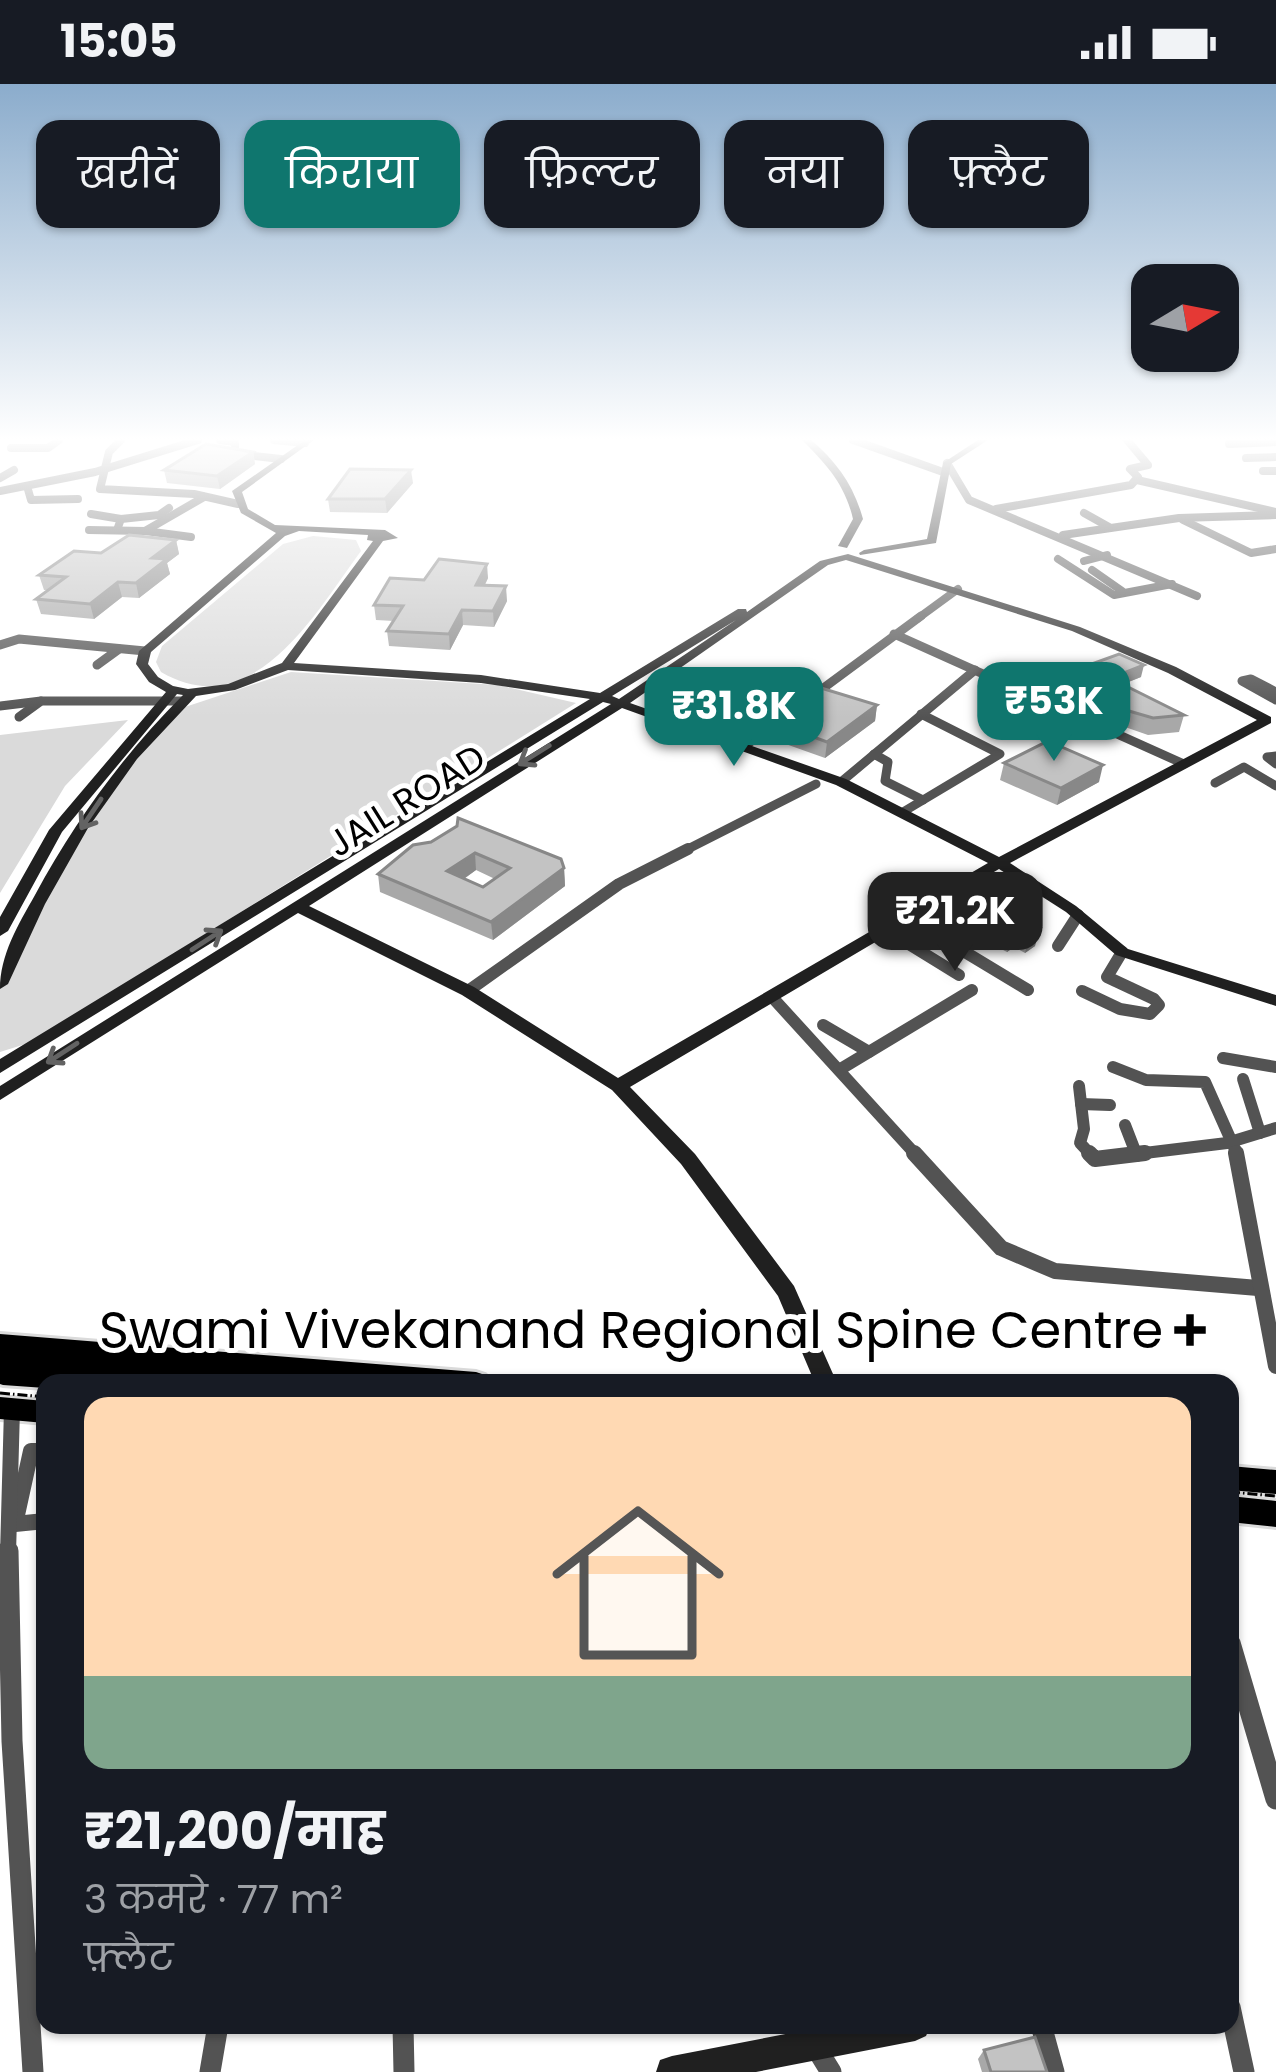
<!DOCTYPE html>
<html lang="hi">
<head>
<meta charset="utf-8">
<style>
  body { margin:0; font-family:Poppins,"Noto Sans Devanagari",sans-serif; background:#20242c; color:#f1f3f6; height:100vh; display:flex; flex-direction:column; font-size:45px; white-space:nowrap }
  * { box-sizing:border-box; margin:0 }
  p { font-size:39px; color:#9ea1a6 }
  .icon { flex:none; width:66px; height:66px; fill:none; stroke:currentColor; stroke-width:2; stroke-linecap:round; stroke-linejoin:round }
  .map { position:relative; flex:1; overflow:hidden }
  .drawer { position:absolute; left:36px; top:1290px; width:1203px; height:660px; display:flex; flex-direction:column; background:#171b24; border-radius:24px; box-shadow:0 3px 9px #0004 }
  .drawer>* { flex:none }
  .banner { position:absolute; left:36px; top:36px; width:1206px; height:108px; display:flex; gap:24px }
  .needle { width:78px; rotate:80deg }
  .buttons { position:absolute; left:1131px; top:180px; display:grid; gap:24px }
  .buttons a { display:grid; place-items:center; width:108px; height:108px; border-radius:24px; background:#171b24; box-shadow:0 3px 9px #0004; font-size:60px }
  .price { position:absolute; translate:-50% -102px; padding:0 27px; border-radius:24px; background:#0f766e; color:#fff; font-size:39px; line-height:78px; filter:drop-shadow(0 3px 6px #0008) }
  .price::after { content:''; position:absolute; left:50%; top:72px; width:36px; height:27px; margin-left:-18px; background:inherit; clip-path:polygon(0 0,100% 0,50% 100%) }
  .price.selected { background:#222; color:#fff }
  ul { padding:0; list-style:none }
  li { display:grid; align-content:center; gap:24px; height:636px; padding:0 48px }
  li+li { border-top:3px solid #363941 }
  li span { display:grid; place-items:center; height:372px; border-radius:24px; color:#555 }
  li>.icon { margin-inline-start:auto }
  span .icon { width:216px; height:216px; fill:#fffc; stroke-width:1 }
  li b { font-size:51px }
  .tag { padding:0 42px; border-radius:24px; background:#171b24; box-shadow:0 3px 9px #0004; font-size:42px; line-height:108px }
  .tag.selected { background:#0f766e; color:#fff }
  .status { display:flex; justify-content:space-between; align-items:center; height:84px; padding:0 60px; background:#171b24; direction:ltr }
  .status svg { height:33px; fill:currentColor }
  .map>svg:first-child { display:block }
  .green { fill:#dadada }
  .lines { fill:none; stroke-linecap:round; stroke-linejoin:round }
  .primary-casing { stroke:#dbdbdb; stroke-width:6 }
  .street-far4 { stroke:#535353; stroke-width:8 }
  .street-far3 { stroke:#535353; stroke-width:9 }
  .street-far2 { stroke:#535353; stroke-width:12 }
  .street-far1 { stroke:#535353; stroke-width:16 }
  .street { stroke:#535353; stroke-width:21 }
  .secondary { fill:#202020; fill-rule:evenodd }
  .primary { fill:#000; fill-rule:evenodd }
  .rail { stroke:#000; stroke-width:3; stroke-dasharray:10 3 1.5 3; stroke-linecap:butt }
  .wall { fill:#a8a8a8; fill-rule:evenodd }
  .shaded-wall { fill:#888 }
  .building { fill:#c3c3c3; stroke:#888; stroke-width:3; fill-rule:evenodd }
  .oneway { stroke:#636363 }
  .poi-dot { fill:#000; stroke:#fff; stroke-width:4.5 }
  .labels { text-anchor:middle; stroke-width:10; stroke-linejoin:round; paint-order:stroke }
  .far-street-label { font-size:36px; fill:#000; stroke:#fff }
  .near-poi-label { font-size:51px; fill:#000; stroke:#fff; text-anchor:end }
</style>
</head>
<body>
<div class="status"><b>15:05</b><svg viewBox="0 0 49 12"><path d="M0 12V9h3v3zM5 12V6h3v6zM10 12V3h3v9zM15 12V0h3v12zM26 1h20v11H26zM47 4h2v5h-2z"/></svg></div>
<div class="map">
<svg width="1276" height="1988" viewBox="0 0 1276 1988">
  <rect width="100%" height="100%" fill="#fff"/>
  <g class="green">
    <path d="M313 452 356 456 361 467C316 528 253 642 161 588L156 578 162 562 283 460Z"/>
    <polygon points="291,588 498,601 576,619 32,958 0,968 0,905 27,841 112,701 179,625"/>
    <polygon points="128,636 65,702 0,809 0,651"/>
  </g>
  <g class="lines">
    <defs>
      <g id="primary">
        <polygon points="0,1250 476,1288 485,1291 489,1299 181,1299 127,1295 129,1299 45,1299 45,1304 3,1301 0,1300"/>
        <polygon points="0,1313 45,1317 45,1339 0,1335"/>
        <polygon points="1230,1382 1276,1386 1276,1410 1230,1406"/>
        <polygon points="1230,1412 1276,1417 1276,1443 1230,1438"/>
      </g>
    </defs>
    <use href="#primary" class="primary-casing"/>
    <g class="street-far4">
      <polyline points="121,356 109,368 100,405 194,410 238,420"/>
      <polyline points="220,356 235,358 235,370 281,375"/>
      <polyline points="274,356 305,359"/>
      <polyline points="853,356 943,388"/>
      <polyline points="1229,360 1276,358"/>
      <polyline points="11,364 48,364 59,356"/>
      <polyline points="1246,374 1276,373"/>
      <polyline points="947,379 969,416 1197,512"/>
      <polyline points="1263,387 1276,387"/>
      <polyline points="0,394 14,386"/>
      <polyline points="1137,396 1276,428"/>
      <polyline points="27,402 31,416 78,415"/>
      <polyline points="0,407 95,388 198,356"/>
      <polyline points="996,425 1131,401 1138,393 1130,385 1148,381 1127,356"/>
      <polyline points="1084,429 1109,443"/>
      <polyline points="91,430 121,435"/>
      <polyline points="1183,436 1251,469 1276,465"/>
      <polyline points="89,446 145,447 204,413"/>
      <polyline points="117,446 121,435 159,431 169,424"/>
      <polyline points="145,447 191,453"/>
      <polyline points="1063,451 1179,434 1276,431"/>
      <polyline points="1058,475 1114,511 1172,500"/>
      <polyline points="1084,477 1107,471"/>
      <polyline points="1092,486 1122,507"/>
      <polyline points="917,535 958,505"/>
    </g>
    <g class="street-far3">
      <polyline points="894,550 1184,680"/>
      <polyline points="0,561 19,555 145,567"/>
      <polyline points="97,581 119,565"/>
      <polyline points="1276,608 1251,595 1242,597 1276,616"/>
      <polyline points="0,622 41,617"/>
      <polyline points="19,633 41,617 183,617"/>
      <polyline points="745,662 921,532"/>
      <polyline points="874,670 888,678 885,697 923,716"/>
      <polyline points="1276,672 1267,673 1276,680"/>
      <polyline points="841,698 975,586"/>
      <polyline points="1215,699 1244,683 1276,702"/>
      <polyline points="903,728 1000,670 921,630"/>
      <polyline points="682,768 816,700"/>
    </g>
    <g class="street-far2">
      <polyline points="907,833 1028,906"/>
      <polyline points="886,846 959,891"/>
      <polyline points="1058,862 1078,831"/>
      <polyline points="468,907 619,800 688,765"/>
      <polyline points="1082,907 1120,925 1150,930 1159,921 1154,915 1107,893 1122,868"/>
      <polyline points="772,913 917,1072"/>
      <polyline points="823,941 869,968"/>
      <polyline points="1223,974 1276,983"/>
      <polyline points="1113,983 1146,996 1205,998 1238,1072"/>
      <polyline points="839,986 972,906"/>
      <polyline points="1243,995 1260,1049"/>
      <polyline points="1079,1002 1084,1045 1080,1059 1092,1072"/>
      <polyline points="1081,1020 1110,1021"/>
      <polyline points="1125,1041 1137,1072"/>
      <polyline points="1120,1072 1227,1059 1276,1044"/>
    </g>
    <g class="street-far1">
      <polyline points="914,1069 1001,1164 1055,1187 1258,1204"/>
      <polyline points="1089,1069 1095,1075 1145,1069"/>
      <polyline points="1236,1069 1276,1282"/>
      <polyline points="45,1367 31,1367 15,1440 45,1437"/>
      <polyline points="8,1470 12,1325"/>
    </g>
    <g class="street">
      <polyline points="8,1467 12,1657 33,1988"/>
      <polyline points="1230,1559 1276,1715"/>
      <polyline points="1230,1923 1244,1988"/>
      <polyline points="403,1941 404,1988"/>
      <polyline points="1041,1941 1054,1988"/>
      <polyline points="815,1962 831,1988"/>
      <polyline points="210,1988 218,1941"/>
    </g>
    <g class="secondary">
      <path d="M305 356H314L242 408 248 425 275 441 385 446 398 454 383 457 294 579 481 591 600 609 738 525H746L747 528 820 477 848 470 1080 543 1176 583 1271 633V639L1010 779 1076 822 1128 865 1276 911V922L1116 871 1066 828 999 785 630 1003 695 1070 794 1202 837 1299H815L778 1212 681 1080 612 1006 462 911 298 829 0 1016V1002L611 620 603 618 0 989V975L590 615 481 599 288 586 235 606 196 612 137 675 88 744 45 820 8 900 0 905C0 871 18 841 35 811 75 737 123 671 183 611L177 610 62 748 8 847 0 852V833L49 746 166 608 149 598 136 580 139 567 276 449 241 429 232 407ZM299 447 368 451 367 456 373 457 282 579 228 600 188 605 173 602 158 593 148 580 151 568 285 452ZM846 476 1072 547 1168 589 1257 636 999 773 846 695 630 619 828 481ZM736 536 619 615 612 612ZM622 624 836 701 988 779 618 994 474 903 309 822Z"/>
      <path d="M802 356H811C837 378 854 402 863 435L847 464 838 462 853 435C845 400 826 380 802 356Z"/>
      <polygon points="978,356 988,356 951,380 936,459 860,471 859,469 864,466 927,455 943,379"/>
      <polygon points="832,1941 931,1941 926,1952 915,1957 756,1988 656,1988 660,1976 672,1972"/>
    </g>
    <use href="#primary" class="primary"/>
    <g class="rail">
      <polyline points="0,1309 45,1313"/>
      <polyline points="1230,1408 1276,1412"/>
    </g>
  </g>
  <g class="wall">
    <polygon points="253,368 255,380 220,405 167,399 164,386"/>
    <polygon points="413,399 387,429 330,428 328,415"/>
    <polygon points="176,456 179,470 167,479 170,490 139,514 122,513 94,535 41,530 36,515 49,506 44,506 39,491 101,469"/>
    <polygon points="488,494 485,501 507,517 494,543 463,541 450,566 389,562 387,547 394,537 376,536 374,521 424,496"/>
    <polygon points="1089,581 1141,593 1123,600 1184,631 1179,648 1148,651 1125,643 1089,624 1093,608 1107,603 1086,593"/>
    <polygon points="877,621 875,637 825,674 780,658 781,641"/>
    <polygon points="1004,679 1099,698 1057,721 1000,696"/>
    <path d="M431 758 564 784 565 802 493 856 380 808 378 790ZM476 786 495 795 483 803 464 795Z"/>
    <polygon points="970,829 1040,838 1035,862 1025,869 1014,863 1007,868 966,847"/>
    <polygon points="984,1966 1047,1988 982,1988 978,1975"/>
  </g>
  <g class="shaded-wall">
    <polygon points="253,368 255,380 220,405 217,392"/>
    <polygon points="411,386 413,399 387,429 385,415"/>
    <polygon points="176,456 179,470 167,479 170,490 139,514 136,499 152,474"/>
    <polygon points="487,480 488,494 477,516 476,501"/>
    <polygon points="118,498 122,513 94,535 90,520"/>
    <polygon points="506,502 507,517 494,543 493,527"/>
    <polygon points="462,526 463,541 450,566 449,550"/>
    <polygon points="1144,581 1141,593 1111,605 1114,593"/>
    <polygon points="877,621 875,637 825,674 827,658"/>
    <polygon points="1103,681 1099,698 1057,721 1061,704"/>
    <polygon points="475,769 476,786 449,805 447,787"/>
    <polygon points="564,784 565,802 493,856 491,838"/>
    <polygon points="1040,838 1035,862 1025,869 1029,851 1034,841"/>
    <polygon points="1018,845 1014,863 1007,868 1011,850"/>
  </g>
  <g class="building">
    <polygon points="206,360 253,368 217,392 164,386"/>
    <polygon points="350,385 411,386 385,415 328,415"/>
    <polygon points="129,451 176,456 152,474 167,475 136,499 118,498 90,520 36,515 66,493 39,491 74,467 101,469"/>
    <polygon points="439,475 487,480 476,501 506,502 493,527 462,526 449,550 387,547 403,522 374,521 390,494 424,496"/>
    <polygon points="1119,570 1144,581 1114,593 1089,581"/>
    <polygon points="1120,599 1184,631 1153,634 1129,627 1093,608"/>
    <polygon points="821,604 877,621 827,658 781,641"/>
    <polygon points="1048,657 1103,681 1061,704 1004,679"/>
    <path d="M458 734 561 775 564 784 491 838 378 790 413 761 431 758 457 742ZM475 769 510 784 483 803 447 787Z"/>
    <polygon points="995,812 1036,830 1040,838 1034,841 1040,844 1029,851 1018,845 1011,850 970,829"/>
    <polygon points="1035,1953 1047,1988 991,1988 984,1966"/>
  </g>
  <defs><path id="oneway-shaft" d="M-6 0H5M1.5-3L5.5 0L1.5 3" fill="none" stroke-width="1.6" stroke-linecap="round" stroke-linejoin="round" transform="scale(3)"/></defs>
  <g class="oneway">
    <use href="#oneway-shaft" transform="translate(534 671) rotate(148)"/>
    <use href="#oneway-shaft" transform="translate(91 730) rotate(124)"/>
    <use href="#oneway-shaft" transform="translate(207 856) rotate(-33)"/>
    <use href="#oneway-shaft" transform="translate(62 969) rotate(147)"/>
  </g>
  <linearGradient id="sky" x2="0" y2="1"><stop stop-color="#8baccc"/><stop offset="0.56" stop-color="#fff"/><stop offset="1" stop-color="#fff" stop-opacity="0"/></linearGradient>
  <rect width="1276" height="634" fill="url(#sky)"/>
  <path class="poi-dot" d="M1184 1228h12v12h12v12h-12v12h-12v-12h-12v-12h12z"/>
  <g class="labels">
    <g class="far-street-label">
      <text transform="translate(406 716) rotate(-32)" y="13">JAIL ROAD</text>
    </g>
    <g class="near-poi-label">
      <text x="1163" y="1264">Swami Vivekanand Regional Spine Centre</text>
    </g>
  </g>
</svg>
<div class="buttons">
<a><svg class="needle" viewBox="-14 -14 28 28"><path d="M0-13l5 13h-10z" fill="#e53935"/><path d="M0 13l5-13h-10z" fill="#9ea1a6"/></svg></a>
</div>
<b class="price" style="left:1054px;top:680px">₹53K</b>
<b class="price" style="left:734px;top:685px">₹31.8K</b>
<b class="price selected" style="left:955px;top:890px">₹21.2K</b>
<div class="banner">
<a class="tag">खरीदें</a>
<a class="tag selected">किराया</a>
<a class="tag">फ़िल्टर</a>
<a class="tag">नया</a>
<a class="tag">फ़्लैट</a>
</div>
<section class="drawer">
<ul>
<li><span style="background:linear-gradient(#ffd9b3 75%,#7fa58c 0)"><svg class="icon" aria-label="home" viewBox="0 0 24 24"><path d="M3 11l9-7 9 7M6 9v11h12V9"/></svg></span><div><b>₹21,200/माह</b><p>3 कमरे · 77 m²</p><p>फ़्लैट</p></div></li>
</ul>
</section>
</div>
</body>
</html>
